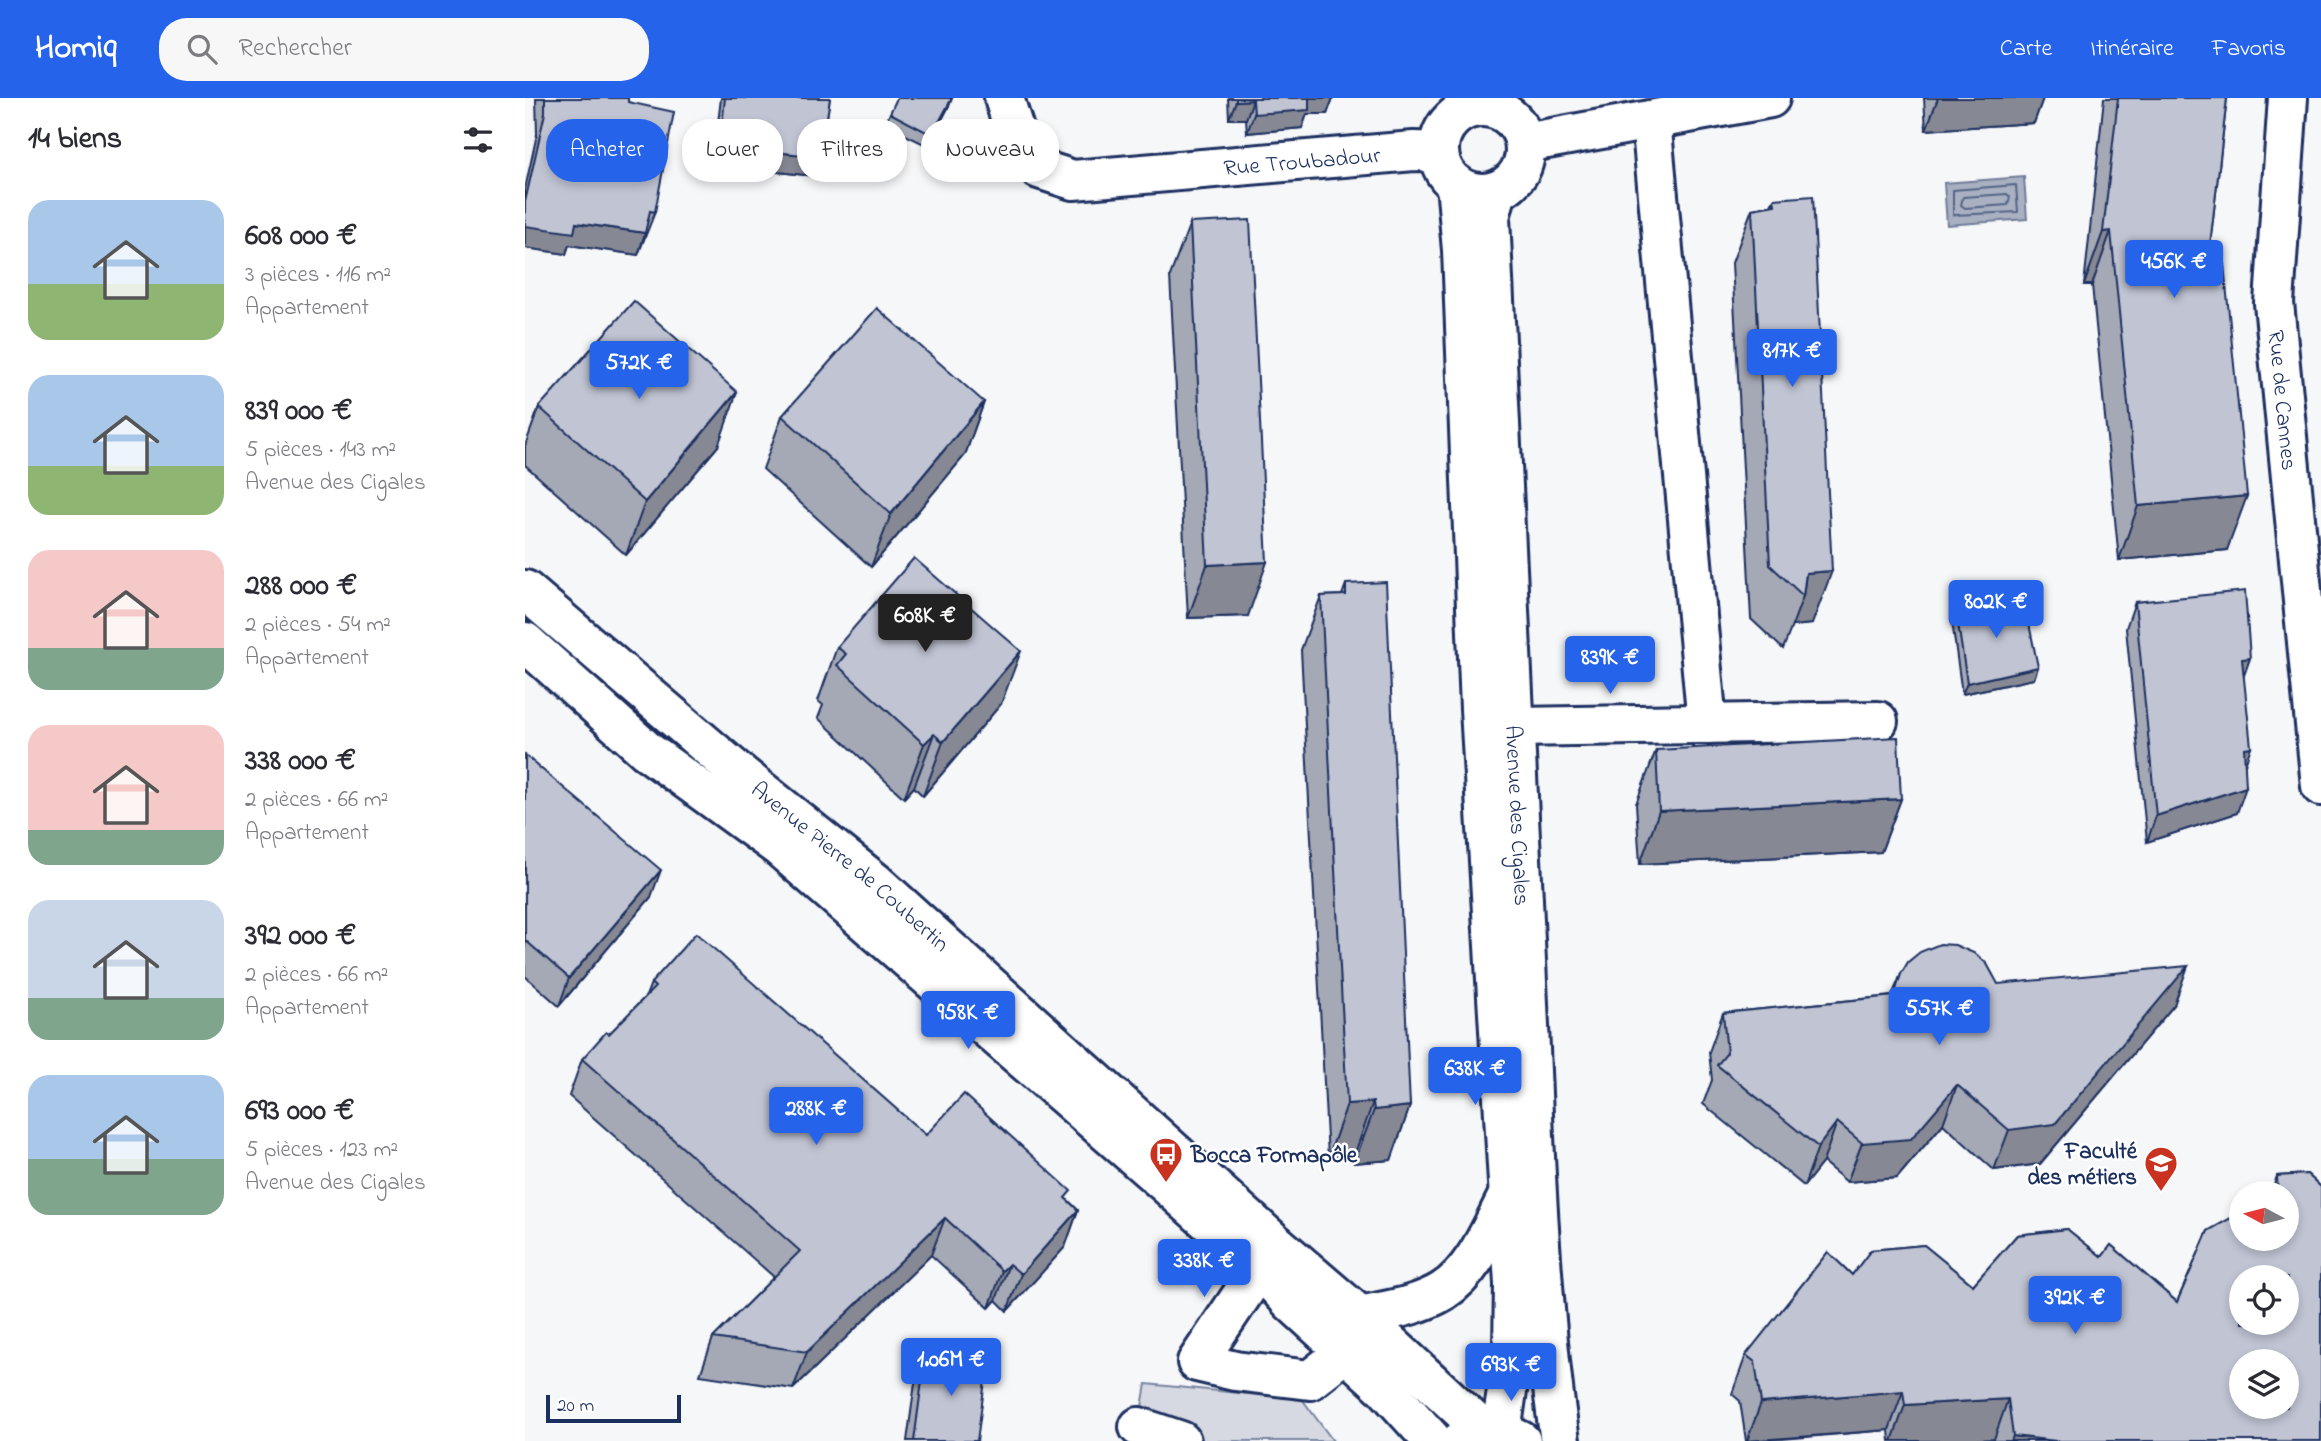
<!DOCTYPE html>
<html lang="fr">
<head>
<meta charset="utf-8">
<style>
  body { margin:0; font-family:"Indie Flower",sans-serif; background:#f7f7f7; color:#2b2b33; height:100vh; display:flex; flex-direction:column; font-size:26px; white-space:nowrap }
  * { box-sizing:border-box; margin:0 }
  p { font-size:23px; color:#7c7c81 }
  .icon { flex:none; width:38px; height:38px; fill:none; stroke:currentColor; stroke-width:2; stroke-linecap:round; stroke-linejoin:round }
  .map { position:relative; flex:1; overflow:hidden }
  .details { display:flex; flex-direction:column; background:#fff; width:525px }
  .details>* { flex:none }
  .top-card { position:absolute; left:21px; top:21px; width:665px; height:63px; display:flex; gap:14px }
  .needle { width:46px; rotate:277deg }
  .buttons { position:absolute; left:1704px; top:1083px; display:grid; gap:14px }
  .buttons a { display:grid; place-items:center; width:70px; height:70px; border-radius:50%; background:#fff; box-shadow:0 4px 10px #0003; font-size:35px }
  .scale { position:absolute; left:21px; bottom:18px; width:135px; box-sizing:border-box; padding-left:7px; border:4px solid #1b2f5e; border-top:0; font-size:19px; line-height:24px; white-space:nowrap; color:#1b2f5e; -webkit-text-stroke:5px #fff; paint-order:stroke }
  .price { position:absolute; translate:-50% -60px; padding:0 16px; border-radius:7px; background:#2563eb; color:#fff; font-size:23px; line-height:46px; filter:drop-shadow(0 2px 4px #0008) }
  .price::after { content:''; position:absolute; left:50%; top:42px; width:21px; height:16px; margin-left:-10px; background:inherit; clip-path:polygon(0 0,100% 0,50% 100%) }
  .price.active { background:#222; color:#fff }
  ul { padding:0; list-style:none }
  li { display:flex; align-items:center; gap:21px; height:175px; padding:0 28px }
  li span { display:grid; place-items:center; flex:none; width:196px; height:140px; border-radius:21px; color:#555 }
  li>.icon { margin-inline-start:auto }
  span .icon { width:84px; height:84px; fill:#fffc; stroke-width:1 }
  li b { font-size:30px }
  h2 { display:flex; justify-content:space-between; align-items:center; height:84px; padding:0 28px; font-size:30px }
  .tag { padding:0 24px; border-radius:28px; background:#fff; box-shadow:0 4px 10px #0003; font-size:24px; line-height:63px }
  .tag.active { background:#2563eb; color:#fff }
  header { display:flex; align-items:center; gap:42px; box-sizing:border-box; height:98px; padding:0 35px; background:#2563eb; color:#fff }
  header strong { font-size:33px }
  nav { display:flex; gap:38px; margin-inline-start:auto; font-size:24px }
  .search { width:490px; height:63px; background:#f7f7f7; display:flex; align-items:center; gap:18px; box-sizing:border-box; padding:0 24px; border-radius:28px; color:#7c7c81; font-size:26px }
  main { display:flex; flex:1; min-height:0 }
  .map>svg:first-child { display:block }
  .green { fill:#d6d9e2; stroke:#7884a0; stroke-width:2 }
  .water { fill:#a9b0c1; stroke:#707c99; stroke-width:2 }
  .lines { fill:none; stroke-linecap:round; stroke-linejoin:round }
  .shore { stroke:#546386; stroke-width:2 }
  .street-casing { stroke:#1b2f5e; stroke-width:44 }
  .secondary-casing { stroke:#1b2f5e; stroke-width:44 }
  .street { stroke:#fff; stroke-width:38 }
  .secondary { stroke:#fff; stroke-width:38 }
  .wall { fill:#a5a9b5; stroke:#1b2f5e; stroke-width:2; fill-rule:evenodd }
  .shaded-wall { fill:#868994; stroke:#1b2f5e; stroke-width:2 }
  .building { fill:#c0c4d3; stroke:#1b2f5e; stroke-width:2; fill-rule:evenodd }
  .labels { text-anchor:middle; stroke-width:5; stroke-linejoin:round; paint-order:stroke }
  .street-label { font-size:23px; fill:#1b2f5e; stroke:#fff }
  .poi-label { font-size:23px; font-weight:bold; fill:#1b2f5e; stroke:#fff; text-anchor:end }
</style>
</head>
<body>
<header>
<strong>Homiq</strong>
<div class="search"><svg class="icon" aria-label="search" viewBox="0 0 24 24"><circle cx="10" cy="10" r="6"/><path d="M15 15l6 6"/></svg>Rechercher</div>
<nav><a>Carte</a><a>Itinéraire</a><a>Favoris</a></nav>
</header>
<main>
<section class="details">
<h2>14 biens<svg class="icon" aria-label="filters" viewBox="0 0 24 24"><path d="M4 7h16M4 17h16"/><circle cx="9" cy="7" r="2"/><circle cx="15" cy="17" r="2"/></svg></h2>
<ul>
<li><span style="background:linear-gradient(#a9c7e8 60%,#8fb573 0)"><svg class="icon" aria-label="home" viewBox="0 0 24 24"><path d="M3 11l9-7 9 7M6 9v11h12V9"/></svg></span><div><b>608 000 €</b><p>3 pièces · 116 m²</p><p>Appartement</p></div></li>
<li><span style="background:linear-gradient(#a9c7e8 65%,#8fb573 0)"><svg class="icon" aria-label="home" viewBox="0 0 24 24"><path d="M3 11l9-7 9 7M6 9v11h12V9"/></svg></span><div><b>839 000 €</b><p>5 pièces · 143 m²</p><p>Avenue des Cigales</p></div></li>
<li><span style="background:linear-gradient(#f6c9c9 70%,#7fa58c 0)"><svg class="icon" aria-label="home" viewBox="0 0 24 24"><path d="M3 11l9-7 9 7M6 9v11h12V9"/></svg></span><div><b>288 000 €</b><p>2 pièces · 54 m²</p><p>Appartement</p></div></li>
<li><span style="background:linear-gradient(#f6c9c9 75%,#7fa58c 0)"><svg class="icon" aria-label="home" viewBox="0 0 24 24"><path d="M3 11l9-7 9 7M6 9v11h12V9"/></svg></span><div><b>338 000 €</b><p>2 pièces · 66 m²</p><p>Appartement</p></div></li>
<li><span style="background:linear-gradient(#c9d6e8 70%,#7fa58c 0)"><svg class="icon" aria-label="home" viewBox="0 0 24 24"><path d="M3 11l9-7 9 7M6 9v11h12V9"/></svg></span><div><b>392 000 €</b><p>2 pièces · 66 m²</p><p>Appartement</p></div></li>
<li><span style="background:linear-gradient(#a9c7e8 60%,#7fa58c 0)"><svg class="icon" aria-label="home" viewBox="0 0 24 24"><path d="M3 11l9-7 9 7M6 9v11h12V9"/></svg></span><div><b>693 000 €</b><p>5 pièces · 123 m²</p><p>Avenue des Cigales</p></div></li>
</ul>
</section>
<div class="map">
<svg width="1796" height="1343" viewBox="0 0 1796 1343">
  <rect width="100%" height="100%" fill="#f6f7f9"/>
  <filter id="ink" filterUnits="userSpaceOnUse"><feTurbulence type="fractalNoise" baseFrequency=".0143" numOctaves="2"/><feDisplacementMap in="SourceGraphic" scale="14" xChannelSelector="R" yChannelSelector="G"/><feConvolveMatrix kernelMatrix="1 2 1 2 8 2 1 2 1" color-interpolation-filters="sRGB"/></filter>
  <g filter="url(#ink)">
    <polygon class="green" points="621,1286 777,1301 808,1343 611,1343"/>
    <polygon class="water" points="1499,79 1502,121 1422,127 1419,85"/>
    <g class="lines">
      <g class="shore">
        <polygon points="1491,87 1493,114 1428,117 1428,92"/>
        <polygon points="1482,96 1485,99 1483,107 1440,110 1436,107 1438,99"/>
      </g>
      <defs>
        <g id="street">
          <path id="s1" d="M479 0 494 47 514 71 548 82 889 53 914 54"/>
          <path id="s2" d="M1763 0 1749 205 1796 688"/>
          <circle cx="957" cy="52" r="43"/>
          <polyline points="1126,22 1182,626"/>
          <polyline points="1000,45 1245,0"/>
          <polyline points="931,86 937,152 955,611 989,1186 988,1251 976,1334"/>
          <path id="s3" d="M972 93 965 119C976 367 988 615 1001 864 1009 1023 1012 1185 1035 1343"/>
          <polyline points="989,629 1353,623"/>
          <polyline points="735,1170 672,1264 710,1273 785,1282 819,1255"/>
          <path d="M835 1218C863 1212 894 1208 918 1193 951 1172 967 1127 985 1094"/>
          <polyline points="614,1329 656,1343"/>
        </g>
        <g id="secondary">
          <path id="s4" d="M0 492 208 670 351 785 750 1145 835 1218 958 1332"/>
          <polyline points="0,544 122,653 254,749 641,1086 735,1170 766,1204 860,1290 908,1343"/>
          <path d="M937 1342C956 1327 977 1333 996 1343"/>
        </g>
      </defs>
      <use href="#street" class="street-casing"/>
      <use href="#secondary" class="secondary-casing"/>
      <use href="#street" class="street"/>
      <use href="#secondary" class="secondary"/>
    </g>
    <g class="wall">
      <polygon points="11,0 103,0 103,4 130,114 113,157 44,147 41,156 0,150 0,91 12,36"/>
      <polygon points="196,0 305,0 296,59 289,78 188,67"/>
      <polygon points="427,0 424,8 403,48 360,27 365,15"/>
      <polygon points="703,0 808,0 802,16 782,16 777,30 722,35 721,21 704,21"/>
      <polygon points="1399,0 1518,0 1509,25 1401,32"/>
      <polygon points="1579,0 1702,0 1685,147 1702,452 1594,462 1567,187 1559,187"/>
      <polygon points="1249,101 1287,526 1267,528 1258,551 1226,521 1207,165 1227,111 1246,108"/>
      <polygon points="665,125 723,518 663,520 645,178"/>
      <polygon points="459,304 440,357 346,469 238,371 257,318"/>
      <polygon points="14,309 193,348 101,457 0,367 0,348"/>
      <polygon points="821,486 885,1008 866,1062 829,1065 829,1058 803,1060 776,552 796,498 817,497"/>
      <polygon points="1610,504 1725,560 1718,579 1720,667 1712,715 1622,744 1601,530"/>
      <polygon points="1431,512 1513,569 1509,581 1437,596 1427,523"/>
      <polygon points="312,549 476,606 398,698 389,689 379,700 293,620 298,607 293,603"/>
      <polygon points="1131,652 1376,701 1356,754 1115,766 1111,706"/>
      <polygon points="0,657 126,799 34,908 0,878"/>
      <polygon points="1376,876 1473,886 1649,907 1515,1066 1469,1072 1418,1026 1372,1080 1322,1084 1298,1064 1279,1088 1178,1006 1187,982 1184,954 1198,915 1367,898"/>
      <polygon points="126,885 401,1037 543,1102 553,1112 540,1149 482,1213 471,1202 464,1210 406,1157 268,1291 175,1277 188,1240 249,1179 44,998 57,961 84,936 121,898"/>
      <path d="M1782 1076 1796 1089V1343H1469V1341L1430 1343H1365L1364 1332 1233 1343H1221L1215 1303 1207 1296 1221 1257 1303 1154 1327 1177 1346 1152 1399 1147 1448 1187 1492 1137 1542 1131 1577 1159 1586 1147 1652 1204 1683 1133 1708 1119 1717 1118V1141H1762V1096H1746L1752 1078ZM1717 1180H1762V1225H1717ZM1717 1264H1762V1309H1717Z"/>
      <polygon points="401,1253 452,1343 382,1343 390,1285"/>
    </g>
    <g class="shaded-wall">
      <polygon points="427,0 424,8 403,48 407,37"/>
      <polygon points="782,0 808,0 802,16 782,16 777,30 722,35 729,16"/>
      <polygon points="1413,0 1518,0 1509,25 1401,32"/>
      <polygon points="728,2 721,21 704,21 711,3"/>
      <polygon points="195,48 296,59 289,78 188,67"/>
      <polygon points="51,125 120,135 113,157 44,147 41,156 0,150 0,128"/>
      <polygon points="1586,133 1567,187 1559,187 1578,134"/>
      <polygon points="212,294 193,348 101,457 120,404"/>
      <polygon points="459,304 440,357 346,469 366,416"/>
      <polygon points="1722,398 1702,452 1594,462 1613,408"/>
      <polygon points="742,464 723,518 663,520 682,467"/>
      <polygon points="1307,473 1287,526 1267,528 1278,498 1281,475"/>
      <polygon points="496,553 476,606 398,698 418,644"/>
      <polygon points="1725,560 1716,586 1717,561"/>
      <polygon points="1513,569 1509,581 1437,596 1442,585"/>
      <polygon points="409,636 389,689 379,700 399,646"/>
      <polygon points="1726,649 1717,675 1719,650"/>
      <polygon points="1721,689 1712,715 1622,744 1631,718"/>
      <polygon points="1376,701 1356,754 1115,766 1134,713"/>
      <polygon points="136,772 126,799 34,908 44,880"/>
      <polygon points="1663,868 1649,907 1515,1066 1469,1072 1484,1032"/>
      <polygon points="1432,987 1418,1026 1372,1080 1322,1084 1337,1045"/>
      <polygon points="848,1004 829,1058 803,1060 822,1006"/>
      <polygon points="885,1008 866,1062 829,1065 849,1012"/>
      <polygon points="1312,1024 1298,1064 1279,1088 1293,1049"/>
      <polygon points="553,1112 540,1149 482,1213 496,1176"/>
      <polygon points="420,1120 406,1157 268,1291 282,1254"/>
      <polygon points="484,1166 471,1202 464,1210 477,1173"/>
      <polygon points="1378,1293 1364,1332 1222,1343 1236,1305"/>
      <polygon points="1483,1301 1469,1341 1430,1343 1367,1343 1380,1307"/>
      <polygon points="1488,1338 1531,1343 1486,1343"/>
    </g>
    <g class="building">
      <polygon points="20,0 103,0 103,4 149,14 130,114 125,113 120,135 51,125 49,135 0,128 0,104 20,15"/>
      <polygon points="200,0 305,0 296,59 195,48"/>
      <polygon points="372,0 427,0 407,37 365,15"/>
      <polygon points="711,0 784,0 784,12 729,16 728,2 711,3"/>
      <polygon points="1593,0 1702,0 1685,147 1697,146 1722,398 1613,408 1586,133 1578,134"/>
      <polygon points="1288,98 1307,473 1281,475 1278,498 1245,467 1227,111 1250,107 1249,101"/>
      <polygon points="725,122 742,464 682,467 665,125"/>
      <polygon points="109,203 212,294 120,404 14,309"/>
      <polygon points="352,210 459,304 366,416 257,318"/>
      <polygon points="389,460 496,553 418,644 409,636 399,646 312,567 321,556 312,549"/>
      <polygon points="861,484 885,1008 849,1012 848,1004 822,1006 796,498 821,497 821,486"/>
      <polygon points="1720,493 1725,560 1717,561 1726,649 1719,650 1721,689 1631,718 1610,504"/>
      <polygon points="1499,502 1513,569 1442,585 1431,512"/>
      <polygon points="1373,639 1376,701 1134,713 1131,652"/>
      <polygon points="0,657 136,772 44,880 0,842"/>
      <polygon points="171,835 401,1037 439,996 546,1093 540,1100 553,1112 496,1176 484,1166 477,1173 420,1120 282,1254 188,1240 275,1153 57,961 81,934 84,936 130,889 126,885"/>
      <polygon points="1415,846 1430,847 1451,856 1462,866 1473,886 1663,868 1530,1026 1484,1032 1432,987 1386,1041 1337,1045 1312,1024 1293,1049 1192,967 1202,955 1198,915 1369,898 1376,876 1383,864 1395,854"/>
      <path d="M1782 1076 1796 1089V1343H1531L1488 1338 1483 1301 1380 1307 1378 1293 1236 1305 1230 1264 1221 1257 1303 1154 1327 1177 1346 1152 1399 1147 1448 1187 1492 1137 1542 1131 1577 1159 1586 1147 1652 1204 1683 1133 1708 1119 1717 1118V1141H1762V1096H1753L1752 1078ZM1717 1180H1762V1225H1717ZM1717 1264H1762V1309H1717Z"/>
      <polygon points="401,1253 463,1260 452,1343 389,1343"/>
    </g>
  </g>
  <defs>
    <symbol id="bus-pin" viewBox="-11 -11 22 30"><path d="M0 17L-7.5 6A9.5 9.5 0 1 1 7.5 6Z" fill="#c8321e" stroke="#fff"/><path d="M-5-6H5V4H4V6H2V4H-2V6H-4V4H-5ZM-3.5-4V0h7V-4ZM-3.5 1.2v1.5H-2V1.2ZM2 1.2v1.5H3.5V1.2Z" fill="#fff"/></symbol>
    <symbol id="university-pin" viewBox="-11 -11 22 30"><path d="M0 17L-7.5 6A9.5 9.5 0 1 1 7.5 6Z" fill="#c8321e" stroke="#fff"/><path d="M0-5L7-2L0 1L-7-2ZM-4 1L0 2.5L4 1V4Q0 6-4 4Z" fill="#fff"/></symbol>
  </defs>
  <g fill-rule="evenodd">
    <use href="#bus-pin" x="622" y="1037" width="38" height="52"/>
    <use href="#university-pin" x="1617" y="1046" width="38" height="52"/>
  </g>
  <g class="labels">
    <g class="street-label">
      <text dy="8" stroke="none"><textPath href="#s1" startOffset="346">Rue Troubadour</textPath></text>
      <text dy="8" stroke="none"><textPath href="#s2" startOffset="303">Rue de Cannes</textPath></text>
      <text dy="8" stroke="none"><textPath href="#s3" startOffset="626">Avenue des Cigales</textPath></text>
      <text dy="8" stroke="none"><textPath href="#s4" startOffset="427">Avenue Pierre de Coubertin</textPath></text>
    </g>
    <g class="poi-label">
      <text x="1612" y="1060">Faculté<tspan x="1612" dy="26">des métiers</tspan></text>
      <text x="666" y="1064" text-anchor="start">Bocca Formapôle</text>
    </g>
  </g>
</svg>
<div class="buttons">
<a><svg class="needle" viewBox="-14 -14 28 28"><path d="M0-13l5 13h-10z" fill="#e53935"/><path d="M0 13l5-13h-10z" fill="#7c7c81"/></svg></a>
<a><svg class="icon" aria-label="locate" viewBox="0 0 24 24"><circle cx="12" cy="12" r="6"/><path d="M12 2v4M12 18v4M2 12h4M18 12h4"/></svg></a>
<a><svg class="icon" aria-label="layers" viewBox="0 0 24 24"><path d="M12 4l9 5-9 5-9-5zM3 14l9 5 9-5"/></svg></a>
</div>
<div class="scale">20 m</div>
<b class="price" style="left:1649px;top:202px">456K €</b>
<b class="price" style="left:1267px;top:291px">817K €</b>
<b class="price" style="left:114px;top:303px">572K €</b>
<b class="price" style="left:1471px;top:542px">802K €</b>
<b class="price active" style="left:400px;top:556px">608K €</b>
<b class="price" style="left:1085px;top:598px">839K €</b>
<b class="price" style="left:1414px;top:949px">557K €</b>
<b class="price" style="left:443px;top:953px">958K €</b>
<b class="price" style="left:950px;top:1009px">638K €</b>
<b class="price" style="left:291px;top:1049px">288K €</b>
<b class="price" style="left:679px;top:1201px">338K €</b>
<b class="price" style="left:1550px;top:1238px">392K €</b>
<b class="price" style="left:426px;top:1300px">1.06M €</b>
<b class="price" style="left:986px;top:1305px">693K €</b>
<div class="top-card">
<a class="tag active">Acheter</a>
<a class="tag">Louer</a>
<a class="tag">Filtres</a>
<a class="tag">Nouveau</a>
</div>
</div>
</main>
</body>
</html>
